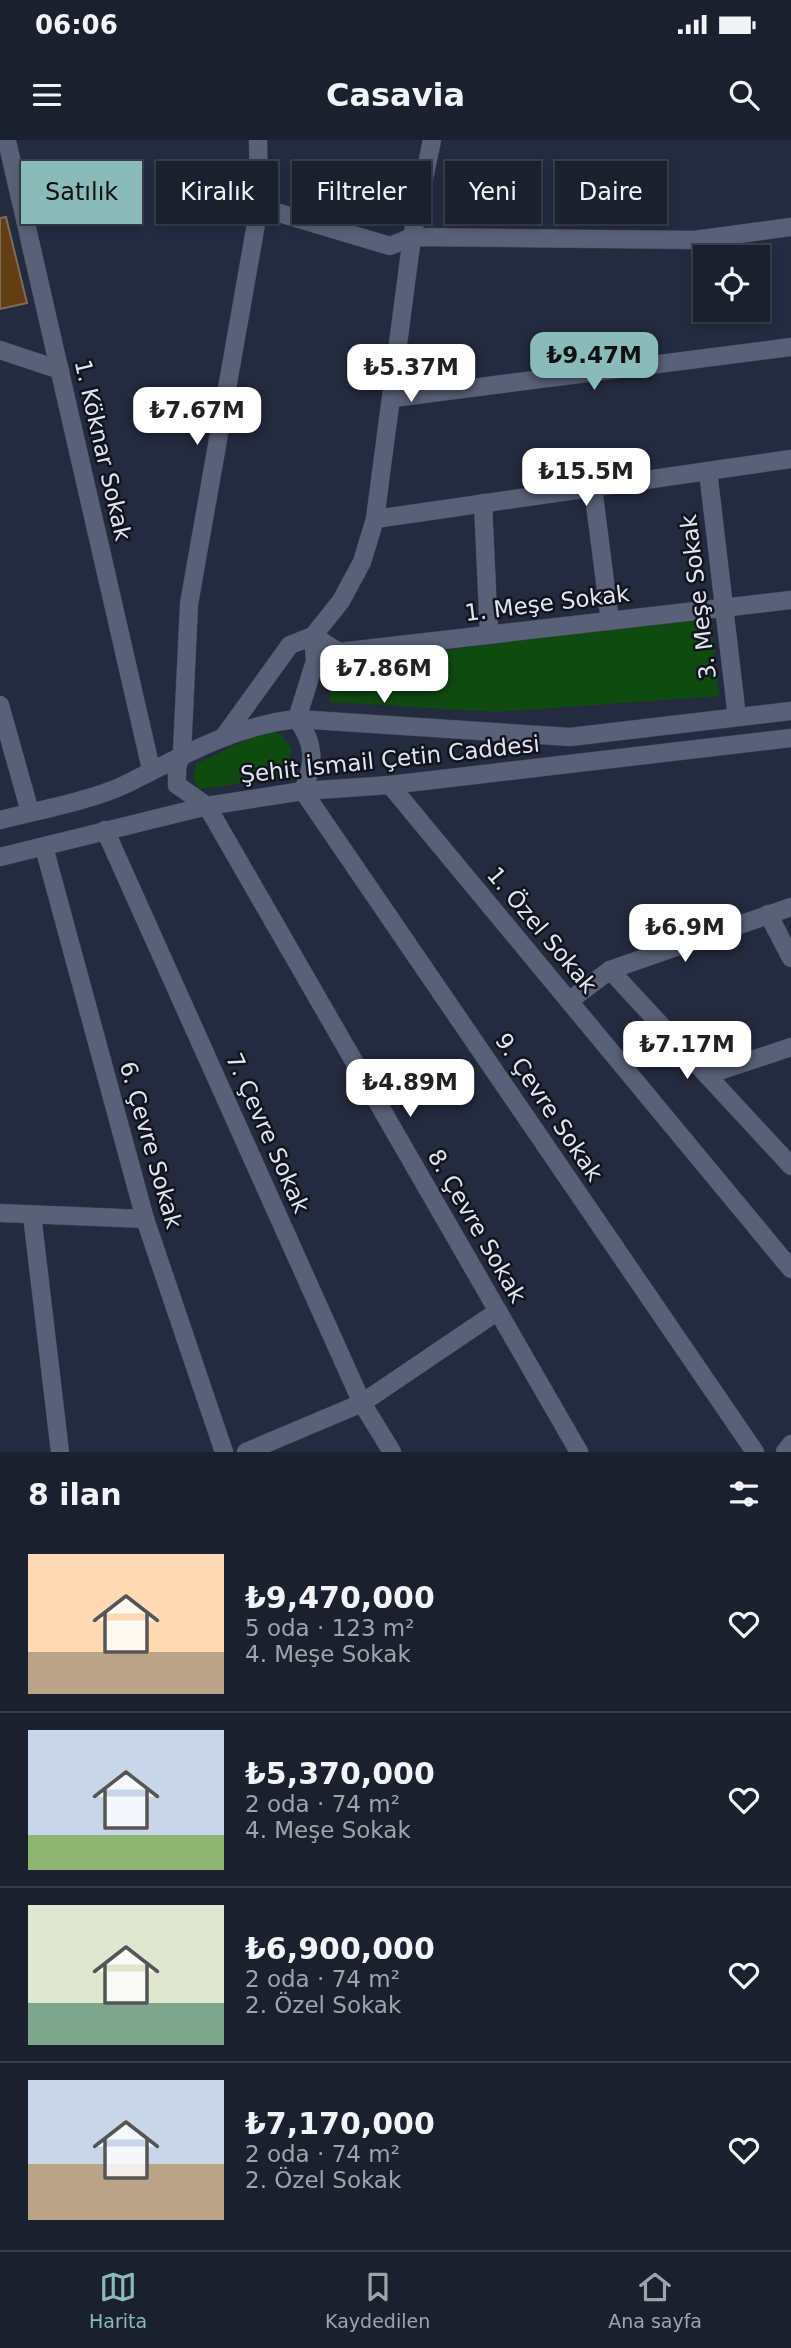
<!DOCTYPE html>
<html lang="tr">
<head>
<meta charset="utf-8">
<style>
  body { margin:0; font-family:"DejaVu Sans",sans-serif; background:#242837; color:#f1f3f6; height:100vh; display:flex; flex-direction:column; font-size:26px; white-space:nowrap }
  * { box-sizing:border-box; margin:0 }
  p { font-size:23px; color:#a0a3aa }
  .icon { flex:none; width:38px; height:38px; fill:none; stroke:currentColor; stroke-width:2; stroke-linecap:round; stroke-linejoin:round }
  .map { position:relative; height:1312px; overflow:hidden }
  .drawer { display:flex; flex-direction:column; background:#1b202f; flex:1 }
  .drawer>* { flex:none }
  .guide { position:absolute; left:21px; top:21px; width:749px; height:63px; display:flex; gap:14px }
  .tools { position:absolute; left:693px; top:105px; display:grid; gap:14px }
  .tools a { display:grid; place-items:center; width:77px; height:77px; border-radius:0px; background:#1b202f; box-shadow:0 4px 10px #0003,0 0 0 2px #393e4b; font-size:35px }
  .price { position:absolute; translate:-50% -60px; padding:0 16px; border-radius:14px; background:#fff; color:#222; font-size:23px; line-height:46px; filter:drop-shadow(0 2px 4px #0008) }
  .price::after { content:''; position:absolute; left:50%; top:42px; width:21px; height:16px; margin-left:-10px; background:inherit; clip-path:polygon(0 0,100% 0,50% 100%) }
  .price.on { background:#8bbbb9; color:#111 }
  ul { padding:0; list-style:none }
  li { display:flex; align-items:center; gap:21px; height:175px; padding:0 28px }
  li+li { border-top:2px solid #393e4b }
  li span { display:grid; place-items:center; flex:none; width:196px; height:140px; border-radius:0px; color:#555 }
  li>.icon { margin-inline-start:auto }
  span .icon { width:84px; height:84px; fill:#fffc; stroke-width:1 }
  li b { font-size:30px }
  h2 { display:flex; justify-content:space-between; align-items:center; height:84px; padding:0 28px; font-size:30px }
  .tag { padding:0 24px; border-radius:0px; background:#1b202f; box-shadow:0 4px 10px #0003,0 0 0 2px #393e4b; font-size:24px; line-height:63px }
  .tag.on { background:#8bbbb9; color:#111 }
  .status { display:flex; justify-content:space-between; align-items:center; height:49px; padding:0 35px; background:#1b202f; direction:ltr }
  .status svg { height:19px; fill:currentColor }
  header { display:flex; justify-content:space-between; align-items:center; height:91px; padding:0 28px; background:#1b202f; font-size:32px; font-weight:700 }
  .tab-bar { display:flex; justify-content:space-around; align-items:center; height:98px; border-top:2px solid #393e4b; background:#1b202f; font-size:19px; color:#a0a3aa }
  .tab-bar a { display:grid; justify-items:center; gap:4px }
  .tab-bar .on { color:#8bbbb9 }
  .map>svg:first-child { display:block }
  .green { fill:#0f4b11 }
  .building { fill:#633d13; stroke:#7f6b59; stroke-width:2 }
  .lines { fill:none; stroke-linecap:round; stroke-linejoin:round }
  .minor-casing { stroke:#404656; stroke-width:19 }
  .minor { stroke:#586177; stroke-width:18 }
  .labels { text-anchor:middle; stroke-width:5; stroke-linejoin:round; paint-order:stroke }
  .street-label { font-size:23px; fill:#e1e6f3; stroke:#11141d }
</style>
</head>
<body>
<div class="status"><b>06:06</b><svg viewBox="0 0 49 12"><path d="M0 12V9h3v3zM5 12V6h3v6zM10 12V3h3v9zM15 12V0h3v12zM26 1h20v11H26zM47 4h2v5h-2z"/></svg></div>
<header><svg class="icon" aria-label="menu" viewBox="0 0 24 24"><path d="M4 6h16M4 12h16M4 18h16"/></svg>Casavia<svg class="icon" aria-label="search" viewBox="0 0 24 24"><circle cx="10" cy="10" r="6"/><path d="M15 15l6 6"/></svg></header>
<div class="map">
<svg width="791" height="1312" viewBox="0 0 791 1312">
  <rect width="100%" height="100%" fill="#242b3f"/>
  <g class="green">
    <polygon points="710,473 719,556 496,572 329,562 337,526"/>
    <path d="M267 590C281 592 286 599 292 611L282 638 199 649 193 637 196 624Z"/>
  </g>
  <polygon class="building" points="6,77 27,163 0,169 0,78"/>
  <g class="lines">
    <defs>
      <g id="minor">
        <polyline points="258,0 259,67 189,464 182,613 177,628 177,645 207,666 579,1312"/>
        <polyline points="7,1 151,629"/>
        <polyline points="259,67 390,106 412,97 694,100 791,87"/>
        <polyline points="0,210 60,230"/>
        <polyline points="393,258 791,207"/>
        <polyline points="708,331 737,577"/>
        <polyline points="593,348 610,481"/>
        <polyline points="483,363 489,494"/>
        <polyline points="375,379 791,319"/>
        <path d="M313 496 315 521 297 579C315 604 315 622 303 651L755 1312"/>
        <polyline points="313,496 339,512 791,460"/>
        <polyline points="0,565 30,672"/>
        <polyline points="225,595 290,505 313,496 341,461 362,422 375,379 412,97 432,0"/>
        <polyline points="390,645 791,1129"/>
        <path d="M0 680C35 671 93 660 124 645 181 617 232 586 297 579L570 597 791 571"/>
        <polyline points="105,690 362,1263 392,1312"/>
        <polyline points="44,707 145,1079 224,1312"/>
        <polyline points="0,717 207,666 303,651 390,645 791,598"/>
        <polyline points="768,774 791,818"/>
        <polyline points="610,830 791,1026"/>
        <polyline points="569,861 610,830 791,767"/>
        <polyline points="707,935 791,907"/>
        <polyline points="0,1073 145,1079"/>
        <polyline points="32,1075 60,1312"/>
        <polyline points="246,1312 362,1263 498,1171"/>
        <polyline points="785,1312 791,1304"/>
      </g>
    </defs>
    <use href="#minor" class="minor-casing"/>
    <use href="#minor" class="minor"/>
  </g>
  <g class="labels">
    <g class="street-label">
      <text transform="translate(103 310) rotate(77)" y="8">1. Köknar Sokak</text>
      <text transform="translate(698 457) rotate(-97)" y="8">3. Meşe Sokak</text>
      <text transform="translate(547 463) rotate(-7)" y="8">1. Meşe Sokak</text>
      <text transform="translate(390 619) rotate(-6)" y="8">Şehit İsmail Çetin Caddesi</text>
      <text transform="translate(542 790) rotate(50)" y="8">1. Özel Sokak</text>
      <text transform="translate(549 967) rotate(56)" y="8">9. Çevre Sokak</text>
      <text transform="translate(268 993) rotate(66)" y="8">7. Çevre Sokak</text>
      <text transform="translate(151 1005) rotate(74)" y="8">6. Çevre Sokak</text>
      <text transform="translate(477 1086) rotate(60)" y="8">8. Çevre Sokak</text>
    </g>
  </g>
</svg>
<div class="tools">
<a><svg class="icon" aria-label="locate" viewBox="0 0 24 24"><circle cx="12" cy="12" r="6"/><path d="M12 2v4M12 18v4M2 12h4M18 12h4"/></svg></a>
</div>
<b class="price on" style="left:594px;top:252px">₺9.47M</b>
<b class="price" style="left:411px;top:264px">₺5.37M</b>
<b class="price" style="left:197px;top:307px">₺7.67M</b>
<b class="price" style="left:586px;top:368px">₺15.5M</b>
<b class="price" style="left:384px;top:565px">₺7.86M</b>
<b class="price" style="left:685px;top:824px">₺6.9M</b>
<b class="price" style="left:687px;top:941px">₺7.17M</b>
<b class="price" style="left:410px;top:979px">₺4.89M</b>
<div class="guide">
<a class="tag on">Satılık</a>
<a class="tag">Kiralık</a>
<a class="tag">Filtreler</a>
<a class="tag">Yeni</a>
<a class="tag">Daire</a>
</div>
</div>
<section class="drawer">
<h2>8 ilan<svg class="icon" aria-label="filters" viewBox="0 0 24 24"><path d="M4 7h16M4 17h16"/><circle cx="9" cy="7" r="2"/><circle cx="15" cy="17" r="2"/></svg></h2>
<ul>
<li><span style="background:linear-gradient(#ffd9b3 70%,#b9a48a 0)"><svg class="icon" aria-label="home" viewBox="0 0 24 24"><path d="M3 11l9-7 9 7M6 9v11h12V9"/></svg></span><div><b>₺9,470,000</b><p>5 oda · 123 m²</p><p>4. Meşe Sokak</p></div><svg class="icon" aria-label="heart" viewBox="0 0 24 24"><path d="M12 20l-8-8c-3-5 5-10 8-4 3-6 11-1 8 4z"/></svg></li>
<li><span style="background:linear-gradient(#c9d6e8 75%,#8fb573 0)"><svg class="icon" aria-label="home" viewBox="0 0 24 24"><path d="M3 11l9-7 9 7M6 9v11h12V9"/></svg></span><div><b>₺5,370,000</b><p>2 oda · 74 m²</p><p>4. Meşe Sokak</p></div><svg class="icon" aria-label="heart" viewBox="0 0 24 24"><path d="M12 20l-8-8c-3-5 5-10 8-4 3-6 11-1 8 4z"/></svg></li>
<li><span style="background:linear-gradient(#dfe7d0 70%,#7fa58c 0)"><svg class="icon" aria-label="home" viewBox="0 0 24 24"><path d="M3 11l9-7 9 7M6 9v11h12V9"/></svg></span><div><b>₺6,900,000</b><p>2 oda · 74 m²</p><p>2. Özel Sokak</p></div><svg class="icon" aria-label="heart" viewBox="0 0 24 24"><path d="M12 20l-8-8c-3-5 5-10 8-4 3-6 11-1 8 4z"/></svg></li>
<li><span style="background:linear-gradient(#c9d6e8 60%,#b9a48a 0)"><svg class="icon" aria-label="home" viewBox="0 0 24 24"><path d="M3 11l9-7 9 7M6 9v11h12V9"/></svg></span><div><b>₺7,170,000</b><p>2 oda · 74 m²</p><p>2. Özel Sokak</p></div><svg class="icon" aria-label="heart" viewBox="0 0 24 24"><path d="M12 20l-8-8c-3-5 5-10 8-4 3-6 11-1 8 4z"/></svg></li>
</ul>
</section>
<nav class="tab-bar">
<a class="on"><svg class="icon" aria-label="map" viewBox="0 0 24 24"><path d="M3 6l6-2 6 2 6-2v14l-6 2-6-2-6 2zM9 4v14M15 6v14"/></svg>Harita</a>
<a><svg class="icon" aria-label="saved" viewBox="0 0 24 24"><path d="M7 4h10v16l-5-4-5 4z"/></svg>Kaydedilen</a>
<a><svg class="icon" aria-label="home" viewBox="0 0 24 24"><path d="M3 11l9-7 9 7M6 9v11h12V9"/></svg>Ana sayfa</a>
</nav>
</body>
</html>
